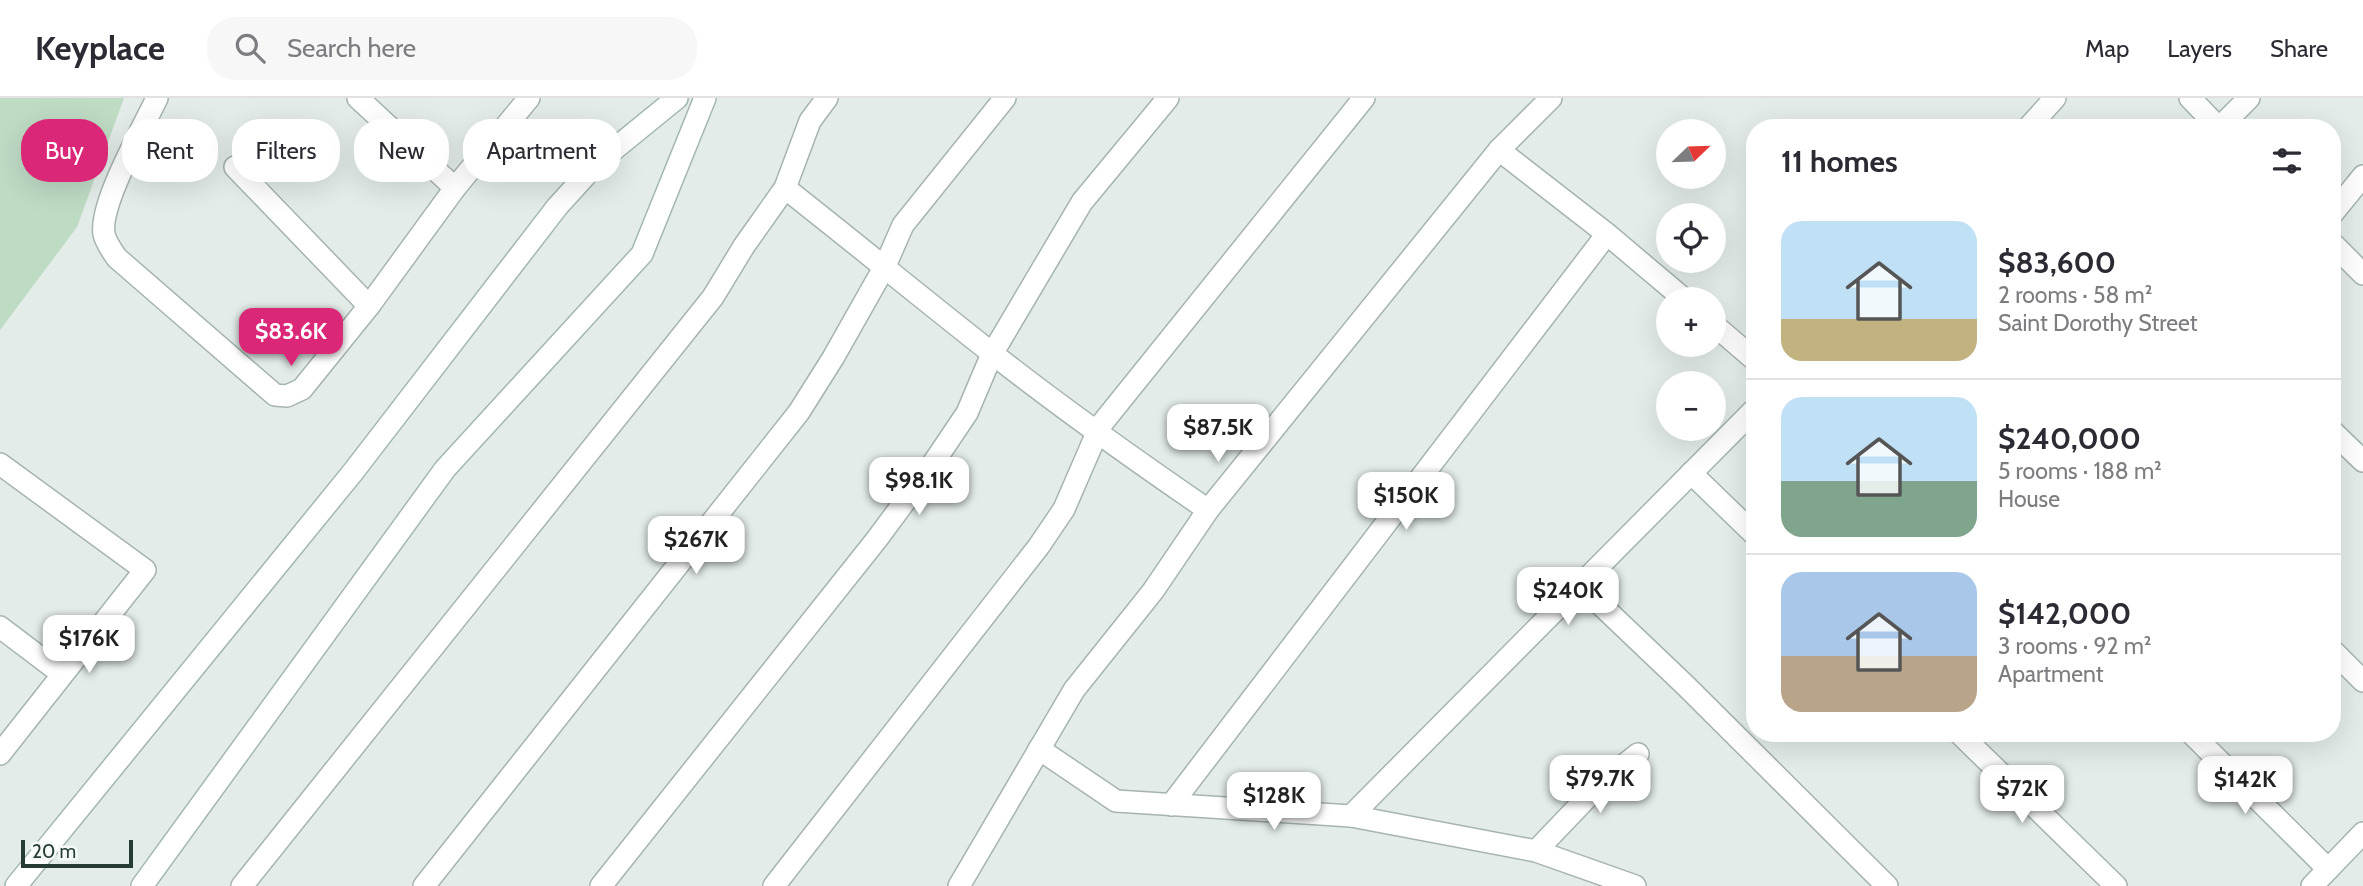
<!DOCTYPE html>
<html lang="en">
<head>
<meta charset="utf-8">
<style>
  body { margin:0; font-family:Cabin,sans-serif; background:#f7f7f7; color:#2b2b33; height:100vh; display:flex; flex-direction:column; font-size:26px; white-space:nowrap }
  * { box-sizing:border-box; margin:0 }
  p { font-size:23px; color:#7c7c81 }
  .icon { flex:none; width:38px; height:38px; fill:none; stroke:currentColor; stroke-width:2; stroke-linecap:round; stroke-linejoin:round }
  .map { position:relative; flex:1; overflow:hidden }
  .panel { position:absolute; left:1746px; top:21px; width:595px; height:623px; display:flex; flex-direction:column; background:#fff; border-radius:28px; box-shadow:0 7px 28px #0002 }
  .panel>* { flex:none }
  .banner { position:absolute; left:21px; top:21px; width:665px; height:63px; display:flex; gap:14px }
  .needle { width:46px; rotate:67deg }
  .tools { position:absolute; left:1656px; top:21px; display:grid; gap:14px }
  .tools a { display:grid; place-items:center; width:70px; height:70px; border-radius:50%; background:#fff; box-shadow:0 7px 28px #0002; font-size:35px }
  .scale { position:absolute; left:21px; bottom:18px; width:112px; box-sizing:border-box; padding-left:7px; border:4px solid #243c34; border-top:0; font-size:19px; line-height:24px; white-space:nowrap; color:#243c34; -webkit-text-stroke:5px #f4f9f6; paint-order:stroke }
  .price { position:absolute; translate:-50% -60px; padding:0 16px; border-radius:14px; background:#fff; color:#222; font-size:23px; line-height:46px; filter:drop-shadow(0 2px 4px #0008) }
  .price::after { content:''; position:absolute; left:50%; top:42px; width:21px; height:16px; margin-left:-10px; background:inherit; clip-path:polygon(0 0,100% 0,50% 100%) }
  .price.current { background:#db2777; color:#fff }
  ul { padding:0; list-style:none }
  li { display:flex; align-items:center; gap:21px; height:175px; padding:0 35px }
  li+li { border-top:2px solid #e1e1e2 }
  li span { display:grid; place-items:center; flex:none; width:196px; height:140px; border-radius:21px; color:#555 }
  li>.icon { margin-inline-start:auto }
  span .icon { width:84px; height:84px; fill:#fffc; stroke-width:1 }
  li b { font-size:30px }
  h2 { display:flex; justify-content:space-between; align-items:center; height:84px; padding:0 35px; font-size:30px }
  .tag { padding:0 24px; border-radius:28px; background:#fff; box-shadow:0 7px 28px #0002; font-size:24px; line-height:63px }
  .tag.current { background:#db2777; color:#fff }
  header { display:flex; align-items:center; gap:42px; box-sizing:border-box; height:98px; padding:0 35px; background:#fff; border-bottom:2px solid #e1e1e2 }
  header strong { font-size:33px }
  nav { display:flex; gap:38px; margin-inline-start:auto; font-size:24px }
  .search { width:490px; height:63px; background:#f7f7f7; display:flex; align-items:center; gap:18px; box-sizing:border-box; padding:0 24px; border-radius:28px; color:#7c7c81; font-size:26px }
  .map>svg:first-child { display:block }
  .green { fill:#bedbc4 }
  .lines { fill:none; stroke-linecap:round; stroke-linejoin:round }
  .street-casing { stroke:#a6b4ae; stroke-width:24 }
  .secondary-casing { stroke:#a2b7af; stroke-width:24 }
  .street { stroke:#fff; stroke-width:21 }
  .secondary { stroke:#fff; stroke-width:21 }
</style>
</head>
<body>
<header>
<strong>Keyplace</strong>
<div class="search"><svg class="icon" aria-label="search" viewBox="0 0 24 24"><circle cx="10" cy="10" r="6"/><path d="M15 15l6 6"/></svg>Search here</div>
<nav><a>Map</a><a>Layers</a><a>Share</a></nav>
</header>
<div class="map">
<svg width="2363" height="788" viewBox="0 0 2363 788">
  <rect width="100%" height="100%" fill="#e3ece8"/>
  <polygon class="green" points="0,0 124,0 77,129 0,232"/>
  <g class="lines">
    <defs>
      <g id="street">
        <path d="M157 0C143 30 99 106 104 136 106 145 112 153 117 160L275 297 287 298 302 291 369 208 455 90 529 0"/>
        <polyline points="358,0 455,90"/>
        <polyline points="2190,0 2219,30 2249,0"/>
        <polyline points="2028,30 2055,0"/>
        <polyline points="1499,52 1607,136 1684,201"/>
        <polyline points="235,69 369,208"/>
        <path d="M785 90C855 145 923 201 993 256 1063 311 1135 362 1208 412"/>
        <polyline points="2333,115 2363,78"/>
        <polyline points="2333,146 2363,176"/>
        <polyline points="1713,226 1755,262"/>
        <polyline points="2333,334 2363,363"/>
        <polyline points="0,366 145,472 0,656"/>
        <polyline points="1691,375 1755,437"/>
        <polyline points="1580,487 1685,587 1887,788"/>
        <polyline points="0,529 62,576"/>
        <polyline points="2333,553 2363,583"/>
        <polyline points="1959,635 2116,788"/>
        <polyline points="2191,635 2328,771"/>
        <polyline points="1039,651 1116,703 1351,718 1536,753 1635,788"/>
        <polyline points="1171,707 1607,136"/>
        <polyline points="1351,718 1755,311"/>
        <polyline points="1536,753 1599,687 1638,656"/>
        <polyline points="242,788 713,199 744,148 785,90 810,23 827,0"/>
        <polyline points="424,788 799,314 833,260 885,168 903,127 1005,0"/>
        <polyline points="601,788 877,441 934,364 967,315 992,256 1082,104 1168,0"/>
        <polyline points="774,788 1039,448 1064,411 1100,328 1364,0"/>
        <polyline points="959,788 1074,592 1153,493 1208,412 1499,52 1551,0"/>
        <polyline points="2312,788 2363,735"/>
      </g>
      <g id="secondary">
        <polyline points="16,788 353,374 557,109 596,66 677,0"/>
        <polyline points="142,788 445,371 642,156 705,0"/>
      </g>
    </defs>
    <use href="#street" class="street-casing"/>
    <use href="#secondary" class="secondary-casing"/>
    <use href="#street" class="street"/>
    <use href="#secondary" class="secondary"/>
  </g>
</svg>
<div class="tools">
<a><svg class="needle" viewBox="-14 -14 28 28"><path d="M0-13l5 13h-10z" fill="#e53935"/><path d="M0 13l5-13h-10z" fill="#7c7c81"/></svg></a>
<a><svg class="icon" aria-label="locate" viewBox="0 0 24 24"><circle cx="12" cy="12" r="6"/><path d="M12 2v4M12 18v4M2 12h4M18 12h4"/></svg></a>
<a>+</a>
<a>−</a>
</div>
<div class="scale">20 m</div>
<b class="price current" style="left:291px;top:270px">$83.6K</b>
<b class="price" style="left:1218px;top:366px">$87.5K</b>
<b class="price" style="left:919px;top:419px">$98.1K</b>
<b class="price" style="left:1406px;top:434px">$150K</b>
<b class="price" style="left:696px;top:478px">$267K</b>
<b class="price" style="left:1568px;top:529px">$240K</b>
<b class="price" style="left:89px;top:577px">$176K</b>
<b class="price" style="left:1600px;top:717px">$79.7K</b>
<b class="price" style="left:2245px;top:718px">$142K</b>
<b class="price" style="left:2022px;top:727px">$72K</b>
<b class="price" style="left:1274px;top:734px">$128K</b>
<div class="banner">
<a class="tag current">Buy</a>
<a class="tag">Rent</a>
<a class="tag">Filters</a>
<a class="tag">New</a>
<a class="tag">Apartment</a>
</div>
<section class="panel">
<h2>11 homes<svg class="icon" aria-label="filters" viewBox="0 0 24 24"><path d="M4 7h16M4 17h16"/><circle cx="9" cy="7" r="2"/><circle cx="15" cy="17" r="2"/></svg></h2>
<ul>
<li><span style="background:linear-gradient(#bfe0f5 70%,#c2b280 0)"><svg class="icon" aria-label="home" viewBox="0 0 24 24"><path d="M3 11l9-7 9 7M6 9v11h12V9"/></svg></span><div><b>$83,600</b><p>2 rooms · 58 m²</p><p>Saint Dorothy Street</p></div></li>
<li><span style="background:linear-gradient(#bfe0f5 60%,#7fa58c 0)"><svg class="icon" aria-label="home" viewBox="0 0 24 24"><path d="M3 11l9-7 9 7M6 9v11h12V9"/></svg></span><div><b>$240,000</b><p>5 rooms · 188 m²</p><p>House</p></div></li>
<li><span style="background:linear-gradient(#a9c7e8 60%,#b9a48a 0)"><svg class="icon" aria-label="home" viewBox="0 0 24 24"><path d="M3 11l9-7 9 7M6 9v11h12V9"/></svg></span><div><b>$142,000</b><p>3 rooms · 92 m²</p><p>Apartment</p></div></li>
</ul>
</section>
</div>
</body>
</html>
